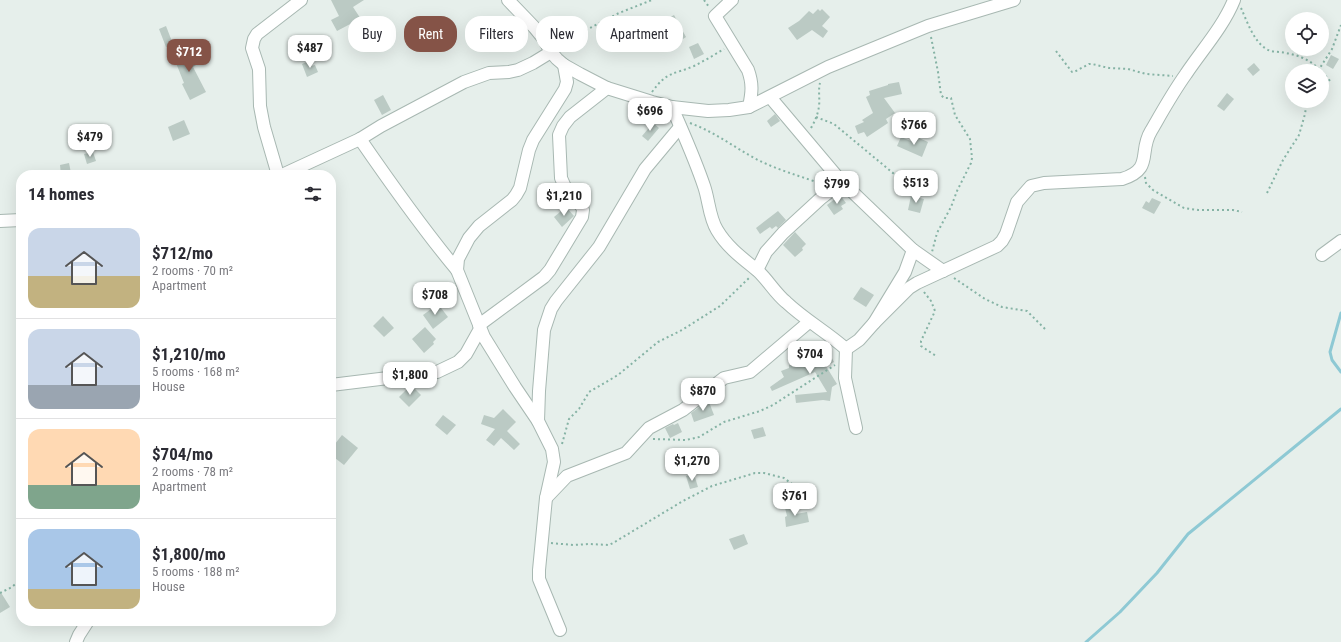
<!DOCTYPE html>
<html lang="en">
<head>
<meta charset="utf-8">
<style>
  body { margin:0; font-family:"Roboto Condensed",sans-serif; background:#f2f2f3; color:#2b2b33; height:100vh; display:flex; flex-direction:column; font-size:15px; white-space:nowrap }
  * { box-sizing:border-box; margin:0 }
  p { font-size:13px; color:#7c7c81 }
  .icon { flex:none; width:22px; height:22px; fill:none; stroke:currentColor; stroke-width:2; stroke-linecap:round; stroke-linejoin:round }
  .map { position:relative; flex:1; overflow:hidden }
  .side { position:absolute; left:16px; top:170px; width:320px; height:456px; display:flex; flex-direction:column; background:#fff; border-radius:16px; box-shadow:0 4px 16px #0002 }
  .side>* { flex:none }
  .guide { position:absolute; left:348px; top:16px; width:380px; height:36px; display:flex; gap:8px }
  .fabs { position:absolute; left:1285px; top:12px; display:grid; gap:8px }
  .fabs a { display:grid; place-items:center; width:44px; height:44px; border-radius:50%; background:#fff; box-shadow:0 4px 16px #0002; font-size:20px }
  .price { position:absolute; translate:-50% -34px; padding:0 9px; border-radius:8px; background:#fff; color:#222; font-size:13px; line-height:26px; filter:drop-shadow(0 1px 2px #0008) }
  .price::after { content:''; position:absolute; left:50%; top:24px; width:12px; height:9px; margin-left:-6px; background:inherit; clip-path:polygon(0 0,100% 0,50% 100%) }
  .price.active { background:#855347; color:#fff }
  ul { padding:0; list-style:none }
  li { display:flex; align-items:center; gap:12px; height:100px; padding:0 12px }
  li+li { border-top:1px solid #e1e1e2 }
  li span { display:grid; place-items:center; flex:none; width:112px; height:80px; border-radius:12px; color:#555 }
  li>.icon { margin-inline-start:auto }
  span .icon { width:48px; height:48px; fill:#fffc; stroke-width:1 }
  li b { font-size:17px }
  h2 { display:flex; justify-content:space-between; align-items:center; height:48px; padding:0 12px; font-size:17px }
  .tag { padding:0 14px; border-radius:16px; background:#fff; box-shadow:0 4px 16px #0002; font-size:14px; line-height:36px }
  .tag.active { background:#855347; color:#fff }
  .map>svg:first-child { display:block }
  .lines { fill:none; stroke-linecap:round; stroke-linejoin:round }
  .stream { stroke:#8ec9d4; stroke-width:3 }
  .building { fill:#bbcac4 }
  .minor-casing { stroke:#a8b8b2; stroke-width:14 }
  .path { stroke:#86b3a5; stroke-width:2; stroke-dasharray:2 3; stroke-linecap:butt }
  .minor { stroke:#fff; stroke-width:12 }
</style>
</head>
<body>
<div class="map">
<svg width="1341" height="642" viewBox="0 0 1341 642">
  <rect width="100%" height="100%" fill="#e6efeb"/>
  <g class="lines">
    <g class="stream">
      <polyline points="1341,313 1330,352 1332,360 1341,372"/>
      <polyline points="1086,642 1120,612 1157,573 1188,534 1341,409"/>
    </g>
  </g>
  <g class="building">
    <polygon points="331,0 364,0 353,7 372,36 366,40 354,22 337,31 331,20 339,16"/>
    <polygon points="818,9 820,11 822,9 830,17 822,26 828,31 823,38 812,30 797,40 788,28 799,21 809,11 813,14"/>
    <polygon points="674,15 686,37 680,41 667,19"/>
    <polygon points="166,26 173,44 166,47 159,29"/>
    <polygon points="698,43 704,54 694,59 689,47"/>
    <polygon points="188,46 196,65 193,67 206,92 190,100 182,84 184,83 172,53"/>
    <polygon points="1331,55 1339,59 1333,69 1326,65"/>
    <polygon points="309,61 311,66 315,65 318,72 307,77 302,64"/>
    <polygon points="1254,63 1260,70 1253,76 1247,69"/>
    <polygon points="899,82 902,94 884,98 895,113 886,119 888,123 867,137 864,132 858,134 855,126 864,122 862,120 873,113 866,97 870,95 869,91 888,85 888,84"/>
    <polygon points="1227,93 1234,99 1224,111 1217,106"/>
    <polygon points="383,95 391,110 382,115 374,100"/>
    <polygon points="775,114 780,121 771,127 767,121"/>
    <polygon points="184,120 190,134 173,141 168,127"/>
    <polygon points="653,123 659,128 648,141 642,136"/>
    <polygon points="901,137 911,141 912,138 918,140 919,138 928,142 922,157 897,146"/>
    <polygon points="93,152 96,161 87,164 84,154"/>
    <polygon points="69,163 71,173 61,175 60,165"/>
    <polygon points="840,195 846,203 841,206 843,209 834,215 827,205"/>
    <polygon points="911,196 924,199 920,213 908,210"/>
    <polygon points="1152,198 1161,202 1154,214 1142,208 1146,201 1149,203"/>
    <polygon points="566,207 574,216 562,227 554,217"/>
    <polygon points="778,211 786,220 778,228 776,226 772,229 770,227 760,234 756,228"/>
    <polygon points="795,232 806,244 802,248 803,250 795,257 783,245"/>
    <polygon points="861,287 874,295 866,307 853,299"/>
    <polygon points="438,304 448,317 433,329 423,315"/>
    <polygon points="383,316 394,328 384,337 373,326"/>
    <polygon points="425,327 436,339 433,342 434,344 424,353 412,339"/>
    <polygon points="826,347 834,362 826,366 837,384 832,387 830,401 823,400 796,403 795,395 827,392 815,372 772,391 770,387 784,377 781,371 789,368 789,365 798,362 814,354 813,352 820,348 821,350"/>
    <polygon points="411,385 421,395 409,407 399,397"/>
    <polygon points="709,402 714,415 694,422 691,413 702,405"/>
    <polygon points="503,409 516,422 507,431 520,444 514,450 501,438 494,446 486,440 495,429 481,424 484,415 494,418"/>
    <polygon points="443,415 456,425 447,435 435,425"/>
    <polygon points="678,423 682,432 670,438 665,428 673,424 674,425"/>
    <polygon points="763,427 766,436 754,439 751,430"/>
    <polygon points="342,435 358,448 344,465 331,455 331,449"/>
    <polygon points="694,474 698,487 690,489 686,476"/>
    <polygon points="793,505 796,514 807,512 809,522 786,527 785,517 787,516 785,508"/>
    <polygon points="744,534 748,544 734,550 729,539"/>
    <polygon points="0,591 10,607 0,613"/>
  </g>
  <g class="lines">
    <defs>
      <g id="minor">
        <polyline points="508,0 534,27 543,38 551,52 557,59 564,65 580,74 607,88 652,102 672,107 708,111 729,110 749,107 828,67 928,26 1014,0"/>
        <path d="M732 0 715 16 748 70C753 84 752 92 749 107"/>
        <polyline points="770,97 840,180 913,250 943,271"/>
        <path d="M672 107C683 133 695 159 704 186 709 200 709 217 717 230 727 247 742 258 757 270 768 280 775 293 786 302 805 320 827 332 846 349L845 378 856 428"/>
        <path d="M360 139C391 184 422 228 457 270"/>
        <polyline points="278,175 264,127 260,106 259,69 252,48 254,39 257,34 301,0"/>
        <polyline points="282,175 360,139 381,126 464,82 489,73 509,72 518,70 533,63 551,52"/>
        <polyline points="0,221 21,220"/>
        <polyline points="1322,255 1341,241"/>
        <polyline points="757,270 766,252 783,233 820,199 829,192 843,184"/>
        <path d="M874 323 909 288 917 283 997 246 1002 241 1006 234 1017 202 1031 186 1044 183 1122 179C1154 169 1138 152 1151 131 1162 112 1173 92 1186 74 1202 50 1223 27 1234 0"/>
        <polyline points="479,325 544,277 550,270 582,217 583,210 582,207 565,187 561,178 559,135 563,126 570,117 607,88"/>
        <polyline points="846,349 859,340 874,323 905,272 913,250"/>
        <polyline points="331,385 437,372 458,362 466,354 480,329"/>
        <polyline points="538,421 539,391 544,330 551,309 556,301 599,247 645,169 680,127"/>
        <polyline points="546,498 567,476 626,453 649,428 683,410 724,378 750,372 809,322"/>
        <polyline points="560,630 539,579 539,570 546,498 554,462 552,449 538,421 515,387 484,337 457,270 458,259 469,238 479,226 512,200 516,195 520,188 529,150 533,140 565,89 567,82 564,65"/>
        <polyline points="76,642 79,635 88,621"/>
      </g>
    </defs>
    <use href="#minor" class="minor-casing"/>
    <g class="path">
      <polyline points="704,0 709,7"/>
      <path d="M1241 8C1247 21 1253 40 1265 48 1271 53 1278 51 1286 53 1299 55 1312 61 1321 71"/>
      <polyline points="931,37 938,72 941,95 944,98 951,98 955,115 970,139 972,158 971,163 957,191 951,207 937,233 932,252"/>
      <polyline points="559,44 619,13 652,0"/>
      <polyline points="1056,51 1072,72 1074,72 1089,64 1092,64 1109,68 1128,69 1146,74 1173,76"/>
      <polyline points="1318,71 1332,49 1341,25"/>
      <polyline points="1322,72 1331,82"/>
      <path d="M652 92C667 71 673 75 694 66 704 61 714 55 724 49"/>
      <polyline points="816,117 834,124 911,188"/>
      <path d="M690 123C715 132 735 148 758 160 778 170 800 176 822 184"/>
      <path d="M811 128C815 121 818 114 819 106 820 98 818 91 820 83"/>
      <polyline points="1145,177 1146,183 1153,190 1184,208 1198,210 1233,210 1242,212"/>
      <polyline points="1267,193 1283,160 1299,135 1305,114 1307,101"/>
      <polyline points="954,278 985,299 1002,307 1027,311 1045,329"/>
      <polyline points="924,292 931,301 935,311 921,341 921,346 936,356"/>
      <polyline points="653,439 686,440 699,437 724,422 760,411 773,405 835,365"/>
      <polyline points="562,444 569,419 579,409 589,392 618,375 658,342 682,330 720,306 749,278"/>
      <polyline points="551,543 573,545 589,544 609,545 613,543 683,501 712,486 755,473 764,473 784,478 792,484 807,503"/>
      <polyline points="0,593 12,587 21,579"/>
    </g>
    <use href="#minor" class="minor"/>
  </g>
</svg>
<div class="fabs">
<a><svg class="icon" aria-label="locate" viewBox="0 0 24 24"><circle cx="12" cy="12" r="6"/><path d="M12 2v4M12 18v4M2 12h4M18 12h4"/></svg></a>
<a><svg class="icon" aria-label="layers" viewBox="0 0 24 24"><path d="M12 4l9 5-9 5-9-5zM3 14l9 5 9-5"/></svg></a>
</div>
<b class="price" style="left:310px;top:69px">$487</b>
<b class="price active" style="left:189px;top:73px">$712</b>
<b class="price" style="left:650px;top:132px">$696</b>
<b class="price" style="left:914px;top:146px">$766</b>
<b class="price" style="left:90px;top:158px">$479</b>
<b class="price" style="left:916px;top:204px">$513</b>
<b class="price" style="left:837px;top:205px">$799</b>
<b class="price" style="left:564px;top:217px">$1,210</b>
<b class="price" style="left:435px;top:316px">$708</b>
<b class="price" style="left:810px;top:375px">$704</b>
<b class="price" style="left:410px;top:396px">$1,800</b>
<b class="price" style="left:703px;top:412px">$870</b>
<b class="price" style="left:692px;top:482px">$1,270</b>
<b class="price" style="left:795px;top:517px">$761</b>
<div class="guide">
<a class="tag">Buy</a>
<a class="tag active">Rent</a>
<a class="tag">Filters</a>
<a class="tag">New</a>
<a class="tag">Apartment</a>
</div>
<section class="side">
<h2>14 homes<svg class="icon" aria-label="filters" viewBox="0 0 24 24"><path d="M4 7h16M4 17h16"/><circle cx="9" cy="7" r="2"/><circle cx="15" cy="17" r="2"/></svg></h2>
<ul>
<li><span style="background:linear-gradient(#c9d6e8 60%,#c2b280 0)"><svg class="icon" aria-label="home" viewBox="0 0 24 24"><path d="M3 11l9-7 9 7M6 9v11h12V9"/></svg></span><div><b>$712/mo</b><p>2 rooms · 70 m²</p><p>Apartment</p></div></li>
<li><span style="background:linear-gradient(#c9d6e8 70%,#9aa5b1 0)"><svg class="icon" aria-label="home" viewBox="0 0 24 24"><path d="M3 11l9-7 9 7M6 9v11h12V9"/></svg></span><div><b>$1,210/mo</b><p>5 rooms · 168 m²</p><p>House</p></div></li>
<li><span style="background:linear-gradient(#ffd9b3 70%,#7fa58c 0)"><svg class="icon" aria-label="home" viewBox="0 0 24 24"><path d="M3 11l9-7 9 7M6 9v11h12V9"/></svg></span><div><b>$704/mo</b><p>2 rooms · 78 m²</p><p>Apartment</p></div></li>
<li><span style="background:linear-gradient(#a9c7e8 75%,#c2b280 0)"><svg class="icon" aria-label="home" viewBox="0 0 24 24"><path d="M3 11l9-7 9 7M6 9v11h12V9"/></svg></span><div><b>$1,800/mo</b><p>5 rooms · 188 m²</p><p>House</p></div></li>
</ul>
</section>
</div>
</body>
</html>
